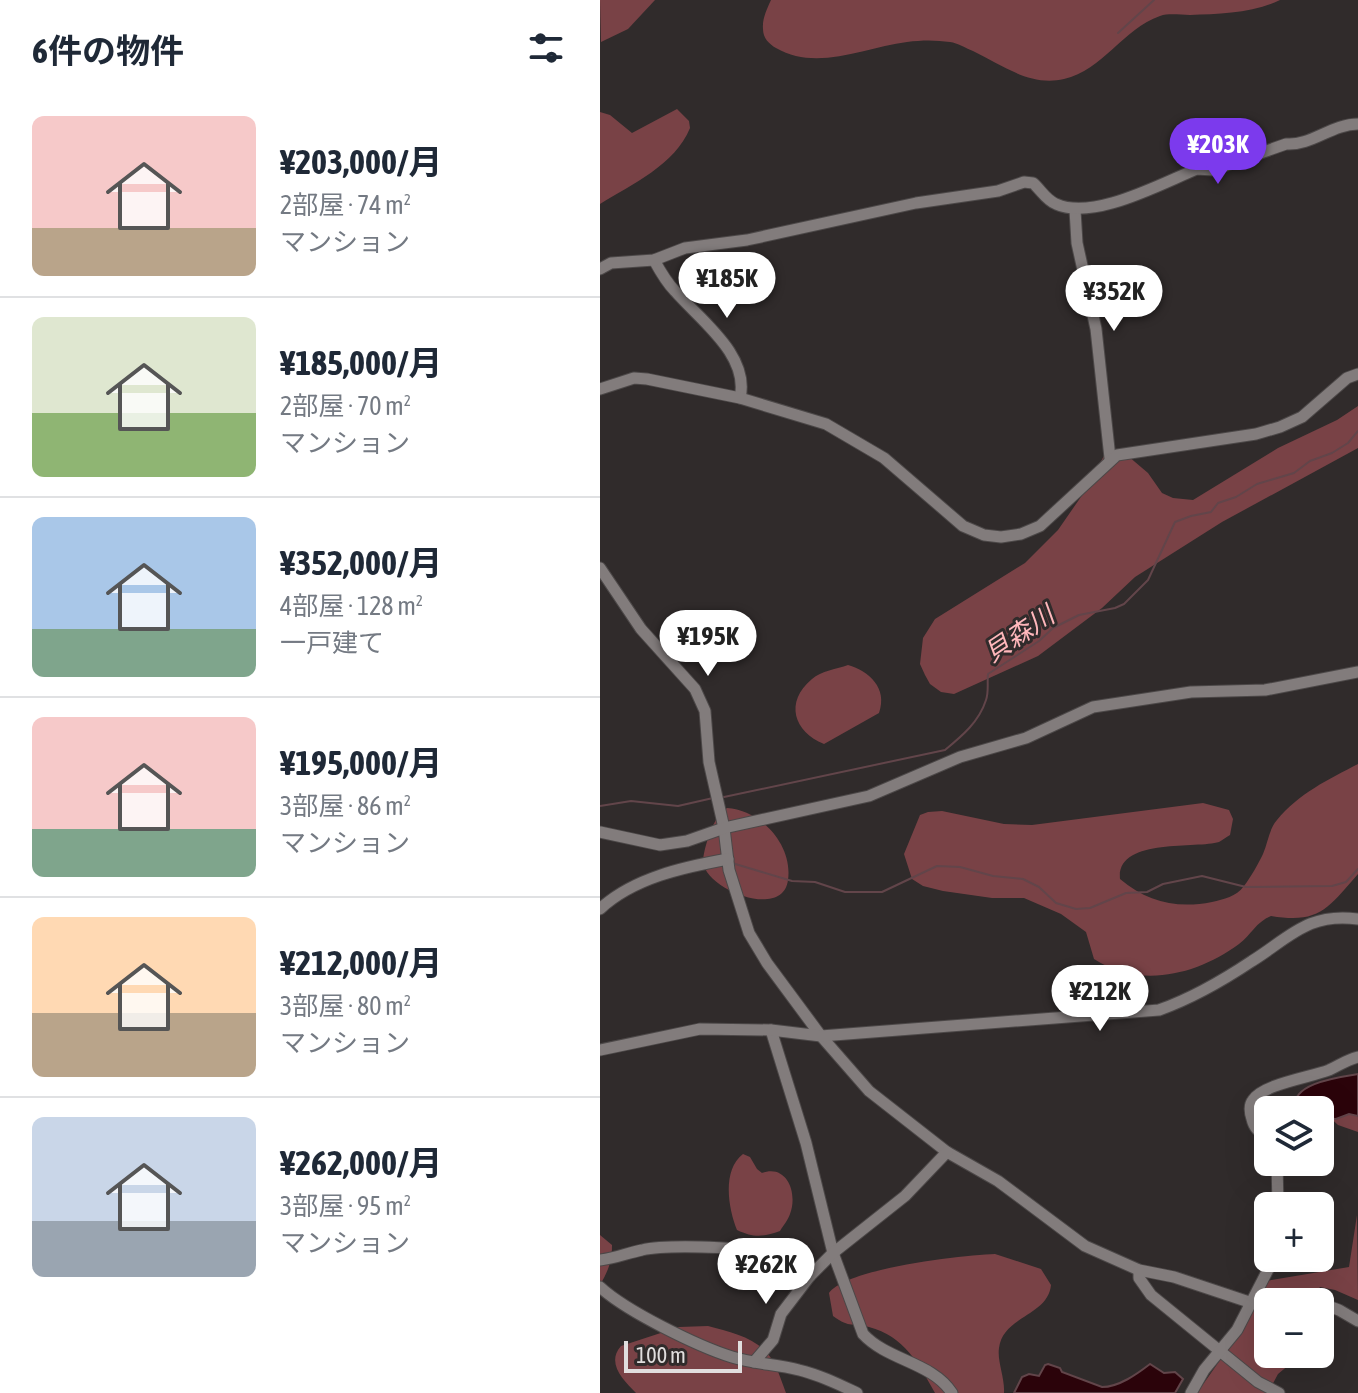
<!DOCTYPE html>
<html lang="ja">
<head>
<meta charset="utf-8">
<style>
  body { margin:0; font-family:"Asap Condensed","Noto Sans JP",sans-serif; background:#f6f6f7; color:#1f2937; height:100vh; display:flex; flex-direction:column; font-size:30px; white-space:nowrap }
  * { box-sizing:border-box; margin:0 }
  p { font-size:26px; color:#747a83 }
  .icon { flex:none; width:44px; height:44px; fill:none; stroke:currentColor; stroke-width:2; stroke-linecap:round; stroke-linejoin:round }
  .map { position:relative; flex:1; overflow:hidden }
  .panel { display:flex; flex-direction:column; background:#fff; width:600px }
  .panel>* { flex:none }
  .controls { position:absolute; left:654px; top:1096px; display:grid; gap:16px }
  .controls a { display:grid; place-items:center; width:80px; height:80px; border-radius:12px; background:#fff; box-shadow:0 8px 32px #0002; font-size:40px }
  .scale { position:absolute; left:24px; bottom:20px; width:118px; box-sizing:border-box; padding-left:8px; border:4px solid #e1dede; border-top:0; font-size:22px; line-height:28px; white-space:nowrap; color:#e1dede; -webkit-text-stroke:6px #302b2b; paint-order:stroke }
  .price { position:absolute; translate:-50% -68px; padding:0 18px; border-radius:28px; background:#fff; color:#222; font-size:26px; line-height:52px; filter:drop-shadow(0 2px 4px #0008) }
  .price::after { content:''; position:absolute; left:50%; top:48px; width:24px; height:18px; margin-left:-12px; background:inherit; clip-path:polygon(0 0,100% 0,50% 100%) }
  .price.current { background:#7c3aed; color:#fff }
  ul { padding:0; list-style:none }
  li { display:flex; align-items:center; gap:24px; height:200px; padding:0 32px }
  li+li { border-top:2px solid #e0e1e3 }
  li span { display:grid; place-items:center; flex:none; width:224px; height:160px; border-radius:12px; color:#555 }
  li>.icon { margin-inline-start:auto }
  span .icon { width:96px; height:96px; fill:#fffc; stroke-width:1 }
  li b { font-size:34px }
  h2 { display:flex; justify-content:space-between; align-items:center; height:96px; padding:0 32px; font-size:34px }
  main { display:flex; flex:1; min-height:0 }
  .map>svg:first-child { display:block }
  .green { fill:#794246 }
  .water { fill:#2b030a; stroke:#62454a; stroke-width:2 }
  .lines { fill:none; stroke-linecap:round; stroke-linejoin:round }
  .stream { stroke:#62454a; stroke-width:2 }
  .minor-casing { stroke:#4c4848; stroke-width:13 }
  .minor { stroke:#827c7c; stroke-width:11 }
  .labels { text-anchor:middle; stroke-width:6; stroke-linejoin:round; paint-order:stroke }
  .water-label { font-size:26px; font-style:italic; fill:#ffb7bb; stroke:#302b2b }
</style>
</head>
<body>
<main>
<section class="panel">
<h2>6件の物件<svg class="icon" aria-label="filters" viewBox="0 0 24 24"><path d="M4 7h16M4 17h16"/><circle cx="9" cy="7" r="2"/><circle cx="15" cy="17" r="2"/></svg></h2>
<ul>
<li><span style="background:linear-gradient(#f6c9c9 70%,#b9a48a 0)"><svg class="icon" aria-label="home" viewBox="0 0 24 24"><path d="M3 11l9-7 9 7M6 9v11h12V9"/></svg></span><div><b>¥203,000/月</b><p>2部屋 · 74 m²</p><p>マンション</p></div></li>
<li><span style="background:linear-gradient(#dfe7d0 60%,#8fb573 0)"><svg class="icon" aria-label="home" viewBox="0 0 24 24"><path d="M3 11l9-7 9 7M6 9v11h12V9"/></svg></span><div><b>¥185,000/月</b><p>2部屋 · 70 m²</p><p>マンション</p></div></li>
<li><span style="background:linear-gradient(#a9c7e8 70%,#7fa58c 0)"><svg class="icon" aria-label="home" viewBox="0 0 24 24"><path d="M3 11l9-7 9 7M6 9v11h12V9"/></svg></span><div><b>¥352,000/月</b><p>4部屋 · 128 m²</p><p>一戸建て</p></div></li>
<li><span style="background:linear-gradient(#f6c9c9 70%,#7fa58c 0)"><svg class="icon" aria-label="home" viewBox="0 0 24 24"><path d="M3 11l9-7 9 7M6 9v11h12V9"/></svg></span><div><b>¥195,000/月</b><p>3部屋 · 86 m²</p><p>マンション</p></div></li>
<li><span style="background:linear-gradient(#ffd9b3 60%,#b9a48a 0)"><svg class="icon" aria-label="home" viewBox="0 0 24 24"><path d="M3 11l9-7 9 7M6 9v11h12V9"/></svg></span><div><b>¥212,000/月</b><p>3部屋 · 80 m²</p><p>マンション</p></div></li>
<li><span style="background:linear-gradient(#c9d6e8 65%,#9aa5b1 0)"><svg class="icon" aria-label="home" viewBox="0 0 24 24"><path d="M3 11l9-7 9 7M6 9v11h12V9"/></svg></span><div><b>¥262,000/月</b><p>3部屋 · 95 m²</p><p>マンション</p></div></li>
</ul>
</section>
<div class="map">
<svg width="758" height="1393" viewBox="0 0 758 1393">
  <rect width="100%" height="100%" fill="#302b2b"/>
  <g class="green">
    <polygon points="0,0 55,0 28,29 1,42"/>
    <path d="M171 0H680C654 13 619 14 590 15 580 15 569 13 560 16 523 29 503 70 464 79 430 87 402 65 373 51 365 48 358 43 350 42 336 40 322 40 307 42 265 47 217 72 176 48 169 44 163 38 163 29 162 19 167 9 171 0Z"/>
    <path d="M77 109 89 121 90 128C75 165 32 184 0 204V112L10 115 32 133Z"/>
    <polygon points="758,406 758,448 622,522 535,577 502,608 438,656 354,694 341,692 330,684 325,675 320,664 323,638 335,619 425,563 458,530 485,491 506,452 528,456 548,473 562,493 573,498 593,500 678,448 737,420"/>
    <path d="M248 665C269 671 288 688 279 713L224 744C194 732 184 702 212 679 221 671 237 669 248 665Z"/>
    <path d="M758 764V874C728 908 720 924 671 916 656 922 651 935 639 944 597 975 540 989 494 959L486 932 461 914 424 898H392L343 891 323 886 312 879 304 854 320 815 328 812 342 811 404 824 432 825 603 803 629 810 633 819 630 835C626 837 623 840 619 842 597 849 516 837 520 879 547 902 577 909 612 902 624 899 636 897 644 886 651 877 658 864 663 854 668 843 669 829 677 820 698 794 729 779 758 764Z"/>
    <path d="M127 808C161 810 193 845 188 880 183 920 106 890 103 862 103 855 106 845 108 838 113 826 116 815 127 808Z"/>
    <polygon points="758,1080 758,1132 738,1125 726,1114"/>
    <path d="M143 1154 150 1157 157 1169 162 1173C187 1164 198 1193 190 1214 188 1220 183 1226 180 1231 163 1237 154 1238 137 1230 128 1208 122 1170 143 1154Z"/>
    <polygon points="757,1215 758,1300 735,1290 720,1287 709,1302 668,1302 668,1354 695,1354 696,1359 678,1374 669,1391 672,1393 597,1393 646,1323 666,1281 749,1267"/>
    <path d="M0 1235 12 1245C12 1262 8 1271 0 1285Z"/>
    <path d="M395 1254 441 1269 451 1285C448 1316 403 1316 399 1348 397 1361 405 1378 404 1393H335C319 1364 304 1336 269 1327 252 1322 251 1329 233 1316L229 1293C247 1268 363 1255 395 1254Z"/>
    <path d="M108 1326C133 1333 161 1338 174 1363 179 1372 182 1383 186 1393H36C23 1380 6 1363 21 1346L79 1327Z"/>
  </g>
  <g class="water">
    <path d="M758 1074V1116L749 1114 736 1119 720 1118V1110H697C686 1084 739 1077 758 1074Z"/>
    <path d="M448 1364 460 1368 462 1372 502 1387C519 1387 537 1374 550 1364L564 1373 575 1372 583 1379 575 1393H414L422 1377 429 1374 439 1376 445 1365Z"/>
  </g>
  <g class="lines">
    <g class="stream">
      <polyline points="518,33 554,0"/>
      <path d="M124 797 345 750C362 736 379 722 386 700 389 692 387 682 388 674L439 641 453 628 479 615 515 608 524 604 548 580 575 522 591 516 611 512 618 503 636 497 657 484 694 473 710 461 732 453 748 443 758 431"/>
      <polyline points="0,806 31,801 78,806 113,798"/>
      <polyline points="132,863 192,881 215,882 245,892 282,892 337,866 360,867 393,876 423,879 439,887 456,903 476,909 490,908 526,893 547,892 563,884 602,876 646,887 732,886 746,882 758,869"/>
    </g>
    <defs>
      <g id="minor">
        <polyline points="475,210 477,243 496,329 510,458"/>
        <path d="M54 260C60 271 66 282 75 291 100 320 150 355 140 398"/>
        <path d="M0 269 11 263 54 260 85 248 147 240 316 203 398 191 424 182 433 183C441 190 446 200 456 204 493 221 560 184 597 169L613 170 686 144C711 146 732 124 758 124"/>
        <polyline points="0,389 34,378 47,379 140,398 226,424 284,458 363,526 384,535 401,537 421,534 440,526 517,455 656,434 680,427 702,417 747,378 758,374"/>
        <polyline points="0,568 41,629 95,689 105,711 109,762 124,828 129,870 149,933 167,963 221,1036 269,1091 347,1152 398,1181 485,1246 539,1270 574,1277 652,1303 668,1302"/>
        <polyline points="0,832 60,845 87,841 124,828 269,796 360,757 426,738 493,707 591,692 665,690 758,672"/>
        <path d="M0 909C33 878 84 867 128 859"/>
        <path d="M171 1030 206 1143 233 1253 263 1334C288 1361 332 1362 352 1393"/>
        <path d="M0 1050 100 1029 171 1030 221 1036 559 1010C593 998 622 981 652 961 689 938 708 912 758 919"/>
        <path d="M668 1136C659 1133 654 1128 652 1119 650 1113 649 1105 653 1100 663 1084 712 1077 729 1070 740 1065 746 1060 758 1057"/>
        <polyline points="677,1162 678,1206"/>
        <path d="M0 1260C17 1258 27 1253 42 1250 68 1244 170 1247 192 1258 200 1262 204 1270 210 1276"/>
        <polyline points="539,1270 539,1278 551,1295 658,1382 679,1393"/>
        <path d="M0 1287C26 1311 97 1346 132 1357 154 1364 177 1364 199 1370 220 1375 238 1384 257 1393"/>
        <polyline points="670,1302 716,1302"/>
        <polyline points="720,1303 739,1310 758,1321"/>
        <polyline points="154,1362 173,1340 181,1314 210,1276 233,1253 305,1196 347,1152"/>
        <polyline points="591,1393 604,1370 637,1330 674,1258"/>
      </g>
    </defs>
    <use href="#minor" class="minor-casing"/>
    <use href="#minor" class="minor"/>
  </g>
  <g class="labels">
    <g class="water-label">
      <text transform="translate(419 634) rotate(-34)" y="9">貝森川</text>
    </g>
  </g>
</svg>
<div class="controls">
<a><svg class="icon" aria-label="layers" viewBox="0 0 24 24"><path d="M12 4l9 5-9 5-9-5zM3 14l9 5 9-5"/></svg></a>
<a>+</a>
<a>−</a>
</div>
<div class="scale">100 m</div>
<b class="price current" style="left:618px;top:186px">¥203K</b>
<b class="price" style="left:127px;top:320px">¥185K</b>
<b class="price" style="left:514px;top:333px">¥352K</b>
<b class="price" style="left:108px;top:678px">¥195K</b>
<b class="price" style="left:500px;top:1033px">¥212K</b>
<b class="price" style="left:166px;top:1306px">¥262K</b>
</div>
</main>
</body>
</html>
